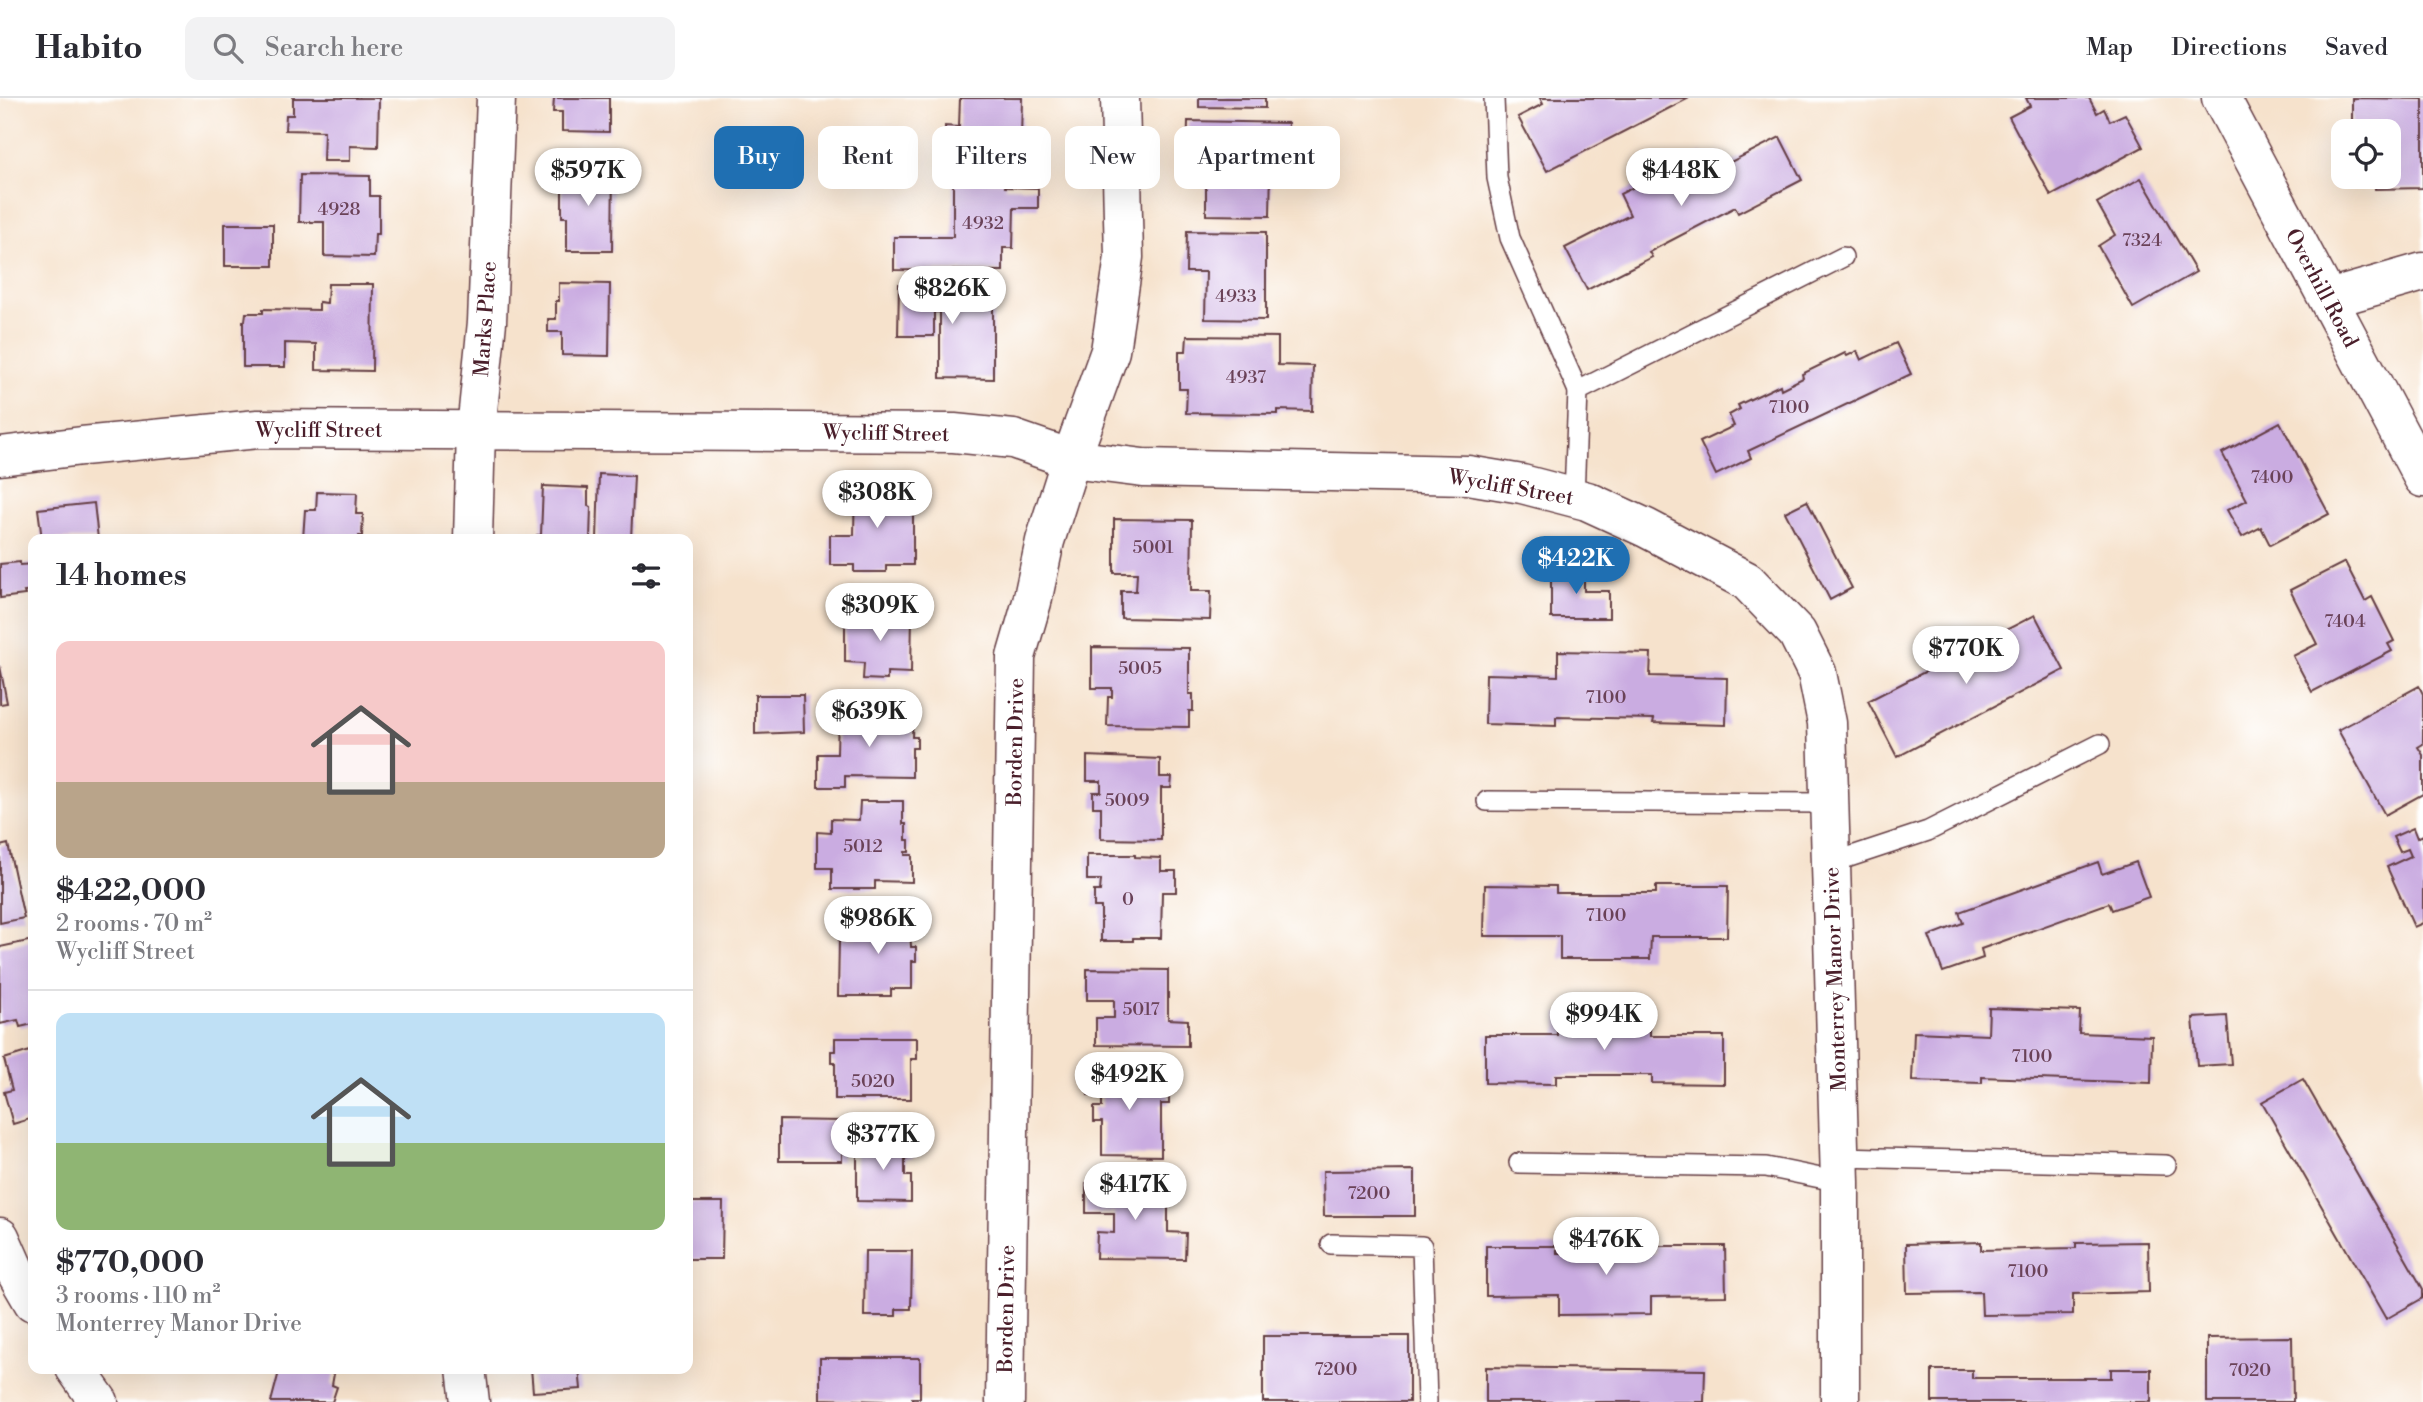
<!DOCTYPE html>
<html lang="en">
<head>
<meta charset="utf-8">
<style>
  body { margin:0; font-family:"Libre Bodoni",serif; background:#f2f2f3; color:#2b2b33; height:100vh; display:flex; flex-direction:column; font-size:26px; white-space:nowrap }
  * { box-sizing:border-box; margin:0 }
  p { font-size:23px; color:#7c7c81 }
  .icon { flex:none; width:38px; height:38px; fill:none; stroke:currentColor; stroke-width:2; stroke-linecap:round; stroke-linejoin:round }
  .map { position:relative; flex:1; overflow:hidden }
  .details { position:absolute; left:28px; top:436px; width:665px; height:840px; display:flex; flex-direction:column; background:#fff; border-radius:14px; box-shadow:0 7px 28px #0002 }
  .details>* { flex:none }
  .top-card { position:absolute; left:714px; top:28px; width:665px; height:63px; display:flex; gap:14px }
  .buttons { position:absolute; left:2331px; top:21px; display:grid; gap:14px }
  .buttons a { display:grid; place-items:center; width:70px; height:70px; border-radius:14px; background:#fff; box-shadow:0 7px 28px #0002; font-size:35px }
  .price { position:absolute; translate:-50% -60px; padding:0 16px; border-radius:24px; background:#fff; color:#222; font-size:23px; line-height:46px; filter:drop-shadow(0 2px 4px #0008) }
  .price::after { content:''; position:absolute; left:50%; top:42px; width:21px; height:16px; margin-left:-10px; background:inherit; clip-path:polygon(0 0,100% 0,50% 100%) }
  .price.active { background:#1f6fb2; color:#fff }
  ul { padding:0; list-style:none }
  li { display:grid; align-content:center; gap:14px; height:371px; padding:0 28px }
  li+li { border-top:2px solid #e1e1e2 }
  li span { display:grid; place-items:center; height:217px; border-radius:14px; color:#555 }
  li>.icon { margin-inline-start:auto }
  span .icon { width:126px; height:126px; fill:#fffc; stroke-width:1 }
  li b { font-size:30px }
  h2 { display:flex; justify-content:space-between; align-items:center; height:84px; padding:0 28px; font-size:30px }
  .tag { padding:0 24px; border-radius:14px; background:#fff; box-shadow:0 7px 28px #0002; font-size:24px; line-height:63px }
  .tag.active { background:#1f6fb2; color:#fff }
  header { display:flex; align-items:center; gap:42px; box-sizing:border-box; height:98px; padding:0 35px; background:#fff; border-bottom:2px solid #e1e1e2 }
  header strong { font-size:33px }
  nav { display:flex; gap:38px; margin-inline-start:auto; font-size:24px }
  .search { width:490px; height:63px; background:#f2f2f3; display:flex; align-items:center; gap:18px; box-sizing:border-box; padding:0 24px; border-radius:14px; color:#7c7c81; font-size:26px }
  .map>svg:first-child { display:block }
  .building { fill:#caace1 }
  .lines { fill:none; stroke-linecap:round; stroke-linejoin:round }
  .service-casing { stroke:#643c43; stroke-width:22 }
  .minor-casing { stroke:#643c43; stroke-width:41 }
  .service { stroke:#fff; stroke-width:19 }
  .minor { stroke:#fff; stroke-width:38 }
  .labels { text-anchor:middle; stroke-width:6; stroke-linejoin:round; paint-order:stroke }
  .number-label { font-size:18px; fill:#6a4258 }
  .street-label { font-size:21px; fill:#4a1f2b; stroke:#fff }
</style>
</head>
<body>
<header>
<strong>Habito</strong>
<div class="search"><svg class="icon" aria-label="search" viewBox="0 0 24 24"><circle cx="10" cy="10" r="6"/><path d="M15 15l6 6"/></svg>Search here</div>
<nav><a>Map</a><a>Directions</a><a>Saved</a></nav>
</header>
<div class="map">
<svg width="2423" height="1304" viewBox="0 0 2423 1304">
  <rect width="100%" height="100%" fill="#fff"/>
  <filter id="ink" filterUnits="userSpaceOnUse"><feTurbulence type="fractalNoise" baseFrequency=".0143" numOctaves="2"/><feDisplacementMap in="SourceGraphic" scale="14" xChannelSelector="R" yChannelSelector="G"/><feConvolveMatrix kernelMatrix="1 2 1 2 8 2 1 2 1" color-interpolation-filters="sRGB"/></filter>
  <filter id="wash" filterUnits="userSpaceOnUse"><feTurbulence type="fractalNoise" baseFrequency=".00686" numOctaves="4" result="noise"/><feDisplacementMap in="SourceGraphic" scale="28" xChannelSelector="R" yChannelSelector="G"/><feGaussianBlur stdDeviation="1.57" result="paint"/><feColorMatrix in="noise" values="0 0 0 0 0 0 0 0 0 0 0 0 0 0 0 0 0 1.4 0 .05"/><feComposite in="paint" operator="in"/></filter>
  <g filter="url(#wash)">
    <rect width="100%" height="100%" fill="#f6e2cc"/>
    <g id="blocks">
      <g class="building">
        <polygon points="293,0 379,0 378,49 350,48 350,63 323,63 324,33 285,32 286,17 293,17"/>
        <polygon points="554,0 609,0 609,34 562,33 562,14 553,14"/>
        <polygon points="960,0 1022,0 1021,41 1014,41 1014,65 945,64 945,28 959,29"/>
        <polygon points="1199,0 1265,0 1265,10 1199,9"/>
        <polygon points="1540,0 1689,0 1547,73 1518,19 1543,6"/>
        <polygon points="2026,0 2089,0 2097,15 2104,11 2110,23 2125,16 2143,49 2051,98 2009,19 2030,8"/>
        <polygon points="2352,0 2423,1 2423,90 2375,91 2375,83 2352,84 2352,79 2389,79 2389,33 2352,33"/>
        <polygon points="1188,23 1288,25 1287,68 1271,68 1270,118 1206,117 1206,64 1187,64"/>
        <polygon points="1780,39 1802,82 1738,115 1735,109 1649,154 1652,159 1587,192 1565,150 1630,117 1620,96 1701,55 1711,74"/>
        <polygon points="562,69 613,69 612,153 567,153 567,119 562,119"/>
        <polygon points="300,77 370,78 370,98 379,98 379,136 375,136 374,159 324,158 324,124 299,124"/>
        <polygon points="2141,80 2196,174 2133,210 2098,148 2115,137 2097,105"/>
        <polygon points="953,83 1006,84 1005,89 1038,90 1038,110 1014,110 1013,150 1003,150 1003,173 894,172 894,139 953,139"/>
        <rect x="225" y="126" width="48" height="42"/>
        <polygon points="1187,133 1266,134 1266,222 1205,221 1206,174 1186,174"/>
        <polygon points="559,185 610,186 609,258 562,257 562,234 548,234 548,221 556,221 556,203 559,203"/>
        <polygon points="328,186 373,186 372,273 316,272 316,246 285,245 285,269 243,269 243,223 245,223 246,215 263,215 263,211 319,212 319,204 327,205"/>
        <polygon points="899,186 983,187 982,200 993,200 993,281 940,280 940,214 934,214 934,238 898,238"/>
        <polygon points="1187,238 1278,239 1278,267 1313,268 1312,313 1278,312 1278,316 1186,315 1187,291 1179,291 1179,253 1186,253"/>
        <polygon points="1896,245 1911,276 1748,353 1751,360 1716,377 1700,344 1734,328 1729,317 1740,311 1738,307 1780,287 1781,291 1803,280 1802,276 1845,255 1847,258 1857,253 1861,262"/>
        <polygon points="2280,324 2329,416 2270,447 2261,429 2242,439 2227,412 2247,402 2222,355"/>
        <polygon points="599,376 634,378 631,441 597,441"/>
        <polygon points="855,383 903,383 903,405 913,405 913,467 886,467 886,474 854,474 854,467 830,467 830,437 854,437"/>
        <polygon points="543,388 588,390 588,408 591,409 590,441 537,441 537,437 541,437"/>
        <polygon points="317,394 357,395 356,416 363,416 362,438 359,438 359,441 303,441 305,412 316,412"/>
        <polygon points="1807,403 1852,490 1830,502 1785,414"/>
        <polygon points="94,405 98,441 42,441 38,411"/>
        <polygon points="1114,421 1192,422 1191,493 1211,493 1210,522 1121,520 1121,493 1136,493 1137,475 1114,475"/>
        <polygon points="20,464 20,467 33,466 33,493 24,494 25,497 0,500 0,466"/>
        <polygon points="2345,464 2365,503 2372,499 2394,543 2388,546 2392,553 2312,594 2293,558 2317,546 2290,492"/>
        <polygon points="1551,470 1584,470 1584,493 1609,493 1609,520 1551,520"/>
        <polygon points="864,513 912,514 911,575 887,574 887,582 863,581 864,565 845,564 845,517 864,517"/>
        <polygon points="2035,517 2064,572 1897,659 1868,603"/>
        <polygon points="1092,549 1189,550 1189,596 1193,596 1193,613 1189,613 1189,629 1107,628 1108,599 1112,599 1112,590 1092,590"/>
        <polygon points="1558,553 1651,555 1650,578 1727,580 1726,627 1653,625 1654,621 1556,619 1556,628 1485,626 1486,576 1558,578"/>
        <polygon points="0,568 7,605 0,606"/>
        <polygon points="2419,588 2423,596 2423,646 2418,649 2423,657 2423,696 2385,717 2338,632"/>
        <polygon points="755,597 803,597 804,634 755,636"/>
        <polygon points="838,616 913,616 912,639 917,639 917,650 912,650 912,679 845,678 845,689 818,689 818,656 837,656"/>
        <polygon points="1087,658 1160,661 1160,679 1172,679 1171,690 1161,690 1161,742 1101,741 1101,709 1093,709 1093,694 1101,694 1101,683 1087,683"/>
        <polygon points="860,703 903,703 903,726 906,726 906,742 909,742 909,754 905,754 905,757 912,757 912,784 875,783 875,791 832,791 832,770 817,770 817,734 831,735 831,721 859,722"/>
        <polygon points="2413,730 2417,740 2423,737 2423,825 2414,829 2387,769 2411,758 2408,751 2400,754 2393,739"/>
        <polygon points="8,746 24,820 0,825 0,748"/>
        <polygon points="1087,757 1135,757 1135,759 1161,760 1161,773 1176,773 1176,794 1162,794 1161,840 1133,840 1133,843 1101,843 1101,809 1094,809 1094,793 1100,793 1101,782 1087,782"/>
        <polygon points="2098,764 2102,776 2136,764 2149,799 2112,812 2109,805 1981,851 1983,860 1943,874 1929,838 1963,825 1959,814"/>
        <polygon points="1485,787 1556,788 1556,795 1656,795 1656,788 1728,788 1727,839 1651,839 1650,861 1560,861 1560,838 1484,838"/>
        <polygon points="865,812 909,812 911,849 916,849 916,863 912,863 912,891 891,891 891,898 838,898 839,841 869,838 869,831 865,831"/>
        <polygon points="33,842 33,926 20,929 18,922 0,926 0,849"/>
        <polygon points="1087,871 1168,872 1168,921 1188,922 1188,948 1096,947 1096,920 1114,920 1114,902 1087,902"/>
        <polygon points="1989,910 2080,913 2079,935 2152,938 2151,985 1982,979 1982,985 1912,983 1914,934 1988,937"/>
        <polygon points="1557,915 1650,915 1650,938 1724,938 1724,986 1652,985 1652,977 1556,977 1556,986 1485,985 1485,937 1557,937"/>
        <polygon points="2227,918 2231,966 2197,968 2193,920"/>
        <polygon points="835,940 917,940 917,961 911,961 911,1001 835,1001 835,964 831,964 831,953 835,953"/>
        <polygon points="33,952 33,1020 13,1026 4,994 12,992 4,961"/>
        <polygon points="1088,973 1135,973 1135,977 1162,977 1161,994 1169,994 1169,1006 1161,1006 1161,1058 1102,1057 1102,1024 1094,1024 1094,1009 1102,1009 1102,997 1088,997"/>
        <polygon points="2303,981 2423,1191 2423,1200 2386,1221 2262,1004"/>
        <polygon points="779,1022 842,1023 842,1063 779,1063"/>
        <polygon points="857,1045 913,1046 913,1060 905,1060 905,1078 911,1078 911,1104 857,1103"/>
        <polygon points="1415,1072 1415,1118 1324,1118 1323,1073"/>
        <polygon points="1086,1085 1168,1086 1168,1134 1186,1135 1185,1161 1096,1160 1097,1134 1114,1135 1114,1115 1086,1115"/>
        <polygon points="688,1104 723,1104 722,1161 688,1161"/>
        <polygon points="1981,1144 1981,1152 2076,1150 2076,1145 2148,1144 2149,1194 2073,1196 2073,1216 1982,1217 1981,1194 1907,1195 1906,1146"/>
        <polygon points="1486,1148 1557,1148 1557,1155 1655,1155 1655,1148 1725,1148 1726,1198 1651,1199 1651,1216 1559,1217 1559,1197 1486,1198"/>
        <polygon points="865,1153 912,1153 911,1211 896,1211 896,1218 864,1218"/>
        <rect x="1263" y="1238" width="146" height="66"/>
        <polygon points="2292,1239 2293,1304 2207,1304 2207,1240"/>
        <polygon points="820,1260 920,1260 920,1300 912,1300 912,1304 820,1301"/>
        <polygon points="1486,1269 1705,1272 1704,1304 1486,1304"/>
        <polygon points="280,1270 325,1270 325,1273 334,1276 332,1287 337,1289 332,1304 271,1304"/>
        <polygon points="531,1270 579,1270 581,1291 533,1294"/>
        <polygon points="2111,1271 2151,1271 2151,1304 1932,1304 1932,1272 1972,1272 1972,1280 2111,1280"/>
      </g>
    </g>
  </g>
  <g filter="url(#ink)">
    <use href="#blocks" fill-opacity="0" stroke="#643c43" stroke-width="2"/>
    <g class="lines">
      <defs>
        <g id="service">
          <polyline points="1494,0 1497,80 1510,140 1578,293"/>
          <polyline points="1574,399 1578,293 1843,159"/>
          <polyline points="1487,703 1829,705"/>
          <polyline points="1831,765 1928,733 2100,646"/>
          <polyline points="1840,1059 2166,1067"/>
          <polyline points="1519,1065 1766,1069 1840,1084"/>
          <polyline points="1331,1146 1422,1148 1427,1304"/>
        </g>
        <g id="minor">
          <polyline points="2221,0 2423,380"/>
          <polyline points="2329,201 2423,174"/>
          <polyline points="0,358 82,348 258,331 954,335 1013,341 1071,361 1143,370 1468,377 1522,386 1587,403 1646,430 1747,483 1797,535 1817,575 1827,625 1840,1084 1840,1304"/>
          <polyline points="473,441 476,332 487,224 496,0"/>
          <polyline points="0,1139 15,1173 33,1204"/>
          <polyline points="75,1270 99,1304"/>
          <polyline points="466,1270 470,1304"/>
          <polyline points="1005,1304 1016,559 1032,504 1045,443 1071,361 1110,253 1124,159 1120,0"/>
        </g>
      </defs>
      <use href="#service" class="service-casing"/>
      <use href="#minor" class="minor-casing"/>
      <use href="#service" class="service"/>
      <use href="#minor" class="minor"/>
    </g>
  </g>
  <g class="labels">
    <g class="number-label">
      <text x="339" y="117">4928</text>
      <text x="983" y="131">4932</text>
      <text x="2142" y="148">7324</text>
      <text x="1236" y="204">4933</text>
      <text x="1246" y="285">4937</text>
      <text x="1789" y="315">7100</text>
      <text x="2272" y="385">7400</text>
      <text x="1153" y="455">5001</text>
      <text x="2345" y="529">7404</text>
      <text x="1140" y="576">5005</text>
      <text x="1606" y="605">7100</text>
      <text x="1127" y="708">5009</text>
      <text x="863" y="754">5012</text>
      <text x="1128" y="807">0</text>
      <text x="1606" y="823">7100</text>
      <text x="1141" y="917">5017</text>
      <text x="2032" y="964">7100</text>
      <text x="873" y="989">5020</text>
      <text x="1369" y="1101">7200</text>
      <text x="2028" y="1179">7100</text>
      <text x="1336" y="1277">7200</text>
      <text x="2250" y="1278">7020</text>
    </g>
    <g class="street-label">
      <text transform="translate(2322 190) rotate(62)" y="7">Overhill Road</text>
      <text transform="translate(485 221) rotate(-86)" y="7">Marks Place</text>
      <text x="319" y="339">Wycliff Street</text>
      <text transform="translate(886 335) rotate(1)" y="7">Wycliff Street</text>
      <text transform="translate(1511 389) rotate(10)" y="7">Wycliff Street</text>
      <text transform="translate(1015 644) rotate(-89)" y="7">Borden Drive</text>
      <text transform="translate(1835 881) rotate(-92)" y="7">Monterrey Manor Drive</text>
      <text transform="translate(1006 1211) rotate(-89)" y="7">Borden Drive</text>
    </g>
  </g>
</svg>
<div class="buttons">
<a><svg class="icon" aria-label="locate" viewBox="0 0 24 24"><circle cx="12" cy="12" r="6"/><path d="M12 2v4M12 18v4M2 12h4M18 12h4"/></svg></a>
</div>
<b class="price" style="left:588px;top:110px">$597K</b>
<b class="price" style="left:1681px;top:110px">$448K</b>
<b class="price" style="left:952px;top:228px">$826K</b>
<b class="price" style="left:877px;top:432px">$308K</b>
<b class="price active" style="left:1576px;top:498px">$422K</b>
<b class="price" style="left:880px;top:545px">$309K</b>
<b class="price" style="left:1966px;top:588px">$770K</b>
<b class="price" style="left:869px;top:651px">$639K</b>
<b class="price" style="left:878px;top:858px">$986K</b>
<b class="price" style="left:1604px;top:954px">$994K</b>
<b class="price" style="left:1129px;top:1014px">$492K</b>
<b class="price" style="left:883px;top:1074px">$377K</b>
<b class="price" style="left:1135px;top:1124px">$417K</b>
<b class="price" style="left:1606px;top:1179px">$476K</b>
<div class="top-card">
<a class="tag active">Buy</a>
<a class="tag">Rent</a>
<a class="tag">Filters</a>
<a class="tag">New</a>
<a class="tag">Apartment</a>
</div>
<section class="details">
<h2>14 homes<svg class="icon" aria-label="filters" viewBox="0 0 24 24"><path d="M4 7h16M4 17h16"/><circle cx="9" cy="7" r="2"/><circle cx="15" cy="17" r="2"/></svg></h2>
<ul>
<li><span style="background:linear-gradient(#f6c9c9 65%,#b9a48a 0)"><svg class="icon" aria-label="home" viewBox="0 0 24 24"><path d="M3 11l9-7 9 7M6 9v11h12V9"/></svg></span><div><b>$422,000</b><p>2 rooms · 70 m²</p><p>Wycliff Street</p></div></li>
<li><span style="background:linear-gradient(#bfe0f5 60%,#8fb573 0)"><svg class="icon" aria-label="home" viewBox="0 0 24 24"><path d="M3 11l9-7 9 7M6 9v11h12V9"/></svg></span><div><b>$770,000</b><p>3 rooms · 110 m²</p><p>Monterrey Manor Drive</p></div></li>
</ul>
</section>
</div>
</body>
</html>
